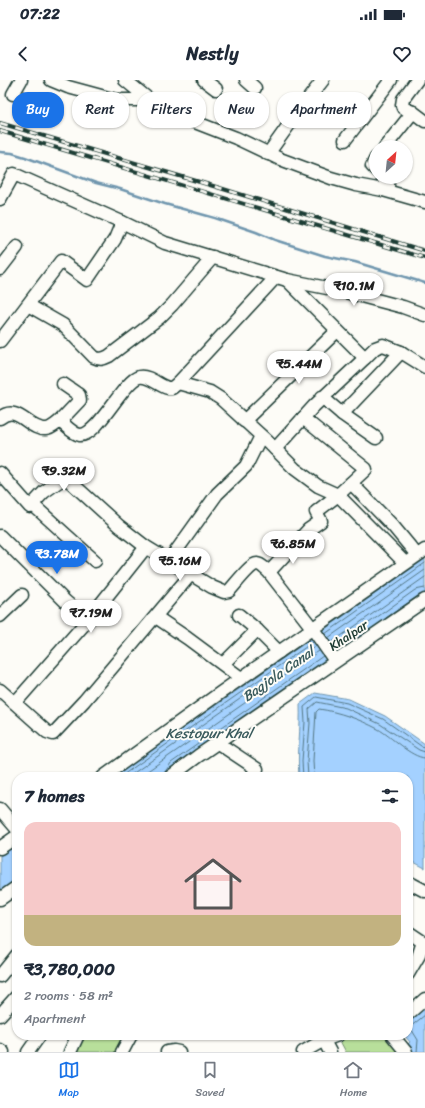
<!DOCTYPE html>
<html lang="en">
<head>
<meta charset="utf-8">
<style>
  body { margin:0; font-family:Sriracha,sans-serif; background:#f6f6f7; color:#1f2937; height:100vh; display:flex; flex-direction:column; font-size:15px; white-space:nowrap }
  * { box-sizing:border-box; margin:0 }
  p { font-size:13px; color:#747a83 }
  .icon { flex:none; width:22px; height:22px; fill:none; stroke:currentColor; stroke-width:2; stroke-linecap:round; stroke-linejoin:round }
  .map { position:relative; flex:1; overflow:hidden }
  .drawer { position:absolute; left:12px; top:692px; width:401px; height:268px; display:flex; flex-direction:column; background:#fff; border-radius:16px; box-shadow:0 1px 3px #0004 }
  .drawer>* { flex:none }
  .top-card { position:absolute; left:12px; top:12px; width:401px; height:36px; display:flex; gap:8px }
  .needle { width:26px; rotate:27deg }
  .controls { position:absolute; left:369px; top:60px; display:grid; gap:8px }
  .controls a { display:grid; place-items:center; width:44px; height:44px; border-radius:50%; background:#fff; box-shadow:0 1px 3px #0004; font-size:20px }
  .price { position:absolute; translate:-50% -34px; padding:0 9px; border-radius:14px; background:#fff; color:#222; font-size:13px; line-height:26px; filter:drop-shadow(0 1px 2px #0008) }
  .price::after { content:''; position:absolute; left:50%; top:24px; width:12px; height:9px; margin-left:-6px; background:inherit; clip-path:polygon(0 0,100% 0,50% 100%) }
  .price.active { background:#1a73e8; color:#fff }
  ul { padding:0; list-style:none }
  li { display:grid; align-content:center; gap:8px; height:212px; padding:0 12px }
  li+li { border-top:1px solid #e0e1e3 }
  li span { display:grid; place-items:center; height:124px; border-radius:12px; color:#555 }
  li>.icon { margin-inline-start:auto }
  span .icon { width:72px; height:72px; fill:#fffc; stroke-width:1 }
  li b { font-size:17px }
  h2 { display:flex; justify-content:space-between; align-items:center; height:48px; padding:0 12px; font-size:17px }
  .tag { padding:0 14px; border-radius:16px; background:#fff; box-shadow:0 1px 3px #0004; font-size:14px; line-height:36px }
  .tag.active { background:#1a73e8; color:#fff }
  .status { display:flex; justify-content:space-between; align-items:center; height:28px; padding:0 20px; background:#fff; direction:ltr }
  .status svg { height:11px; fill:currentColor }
  header { display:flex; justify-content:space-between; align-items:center; height:52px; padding:0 12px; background:#fff; font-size:18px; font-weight:700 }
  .tab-bar { display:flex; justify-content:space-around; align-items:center; height:56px; border-top:1px solid #e0e1e3; background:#fff; font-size:11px; color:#747a83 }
  .tab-bar a { display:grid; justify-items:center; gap:2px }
  .tab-bar .active { color:#1a73e8 }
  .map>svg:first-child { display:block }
  .green { fill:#b8df9b; stroke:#6c8e68 }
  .water { fill:#a4d1ff; stroke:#6f96ae }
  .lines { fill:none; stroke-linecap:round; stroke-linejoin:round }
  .shore { stroke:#547885; stroke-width:1 }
  .stream { stroke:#6f96ae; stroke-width:2.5 }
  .minor-casing { stroke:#1f3d34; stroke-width:15 }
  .minor { stroke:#fdfcf7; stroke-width:12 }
  .rail-casing { stroke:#1f3d34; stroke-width:4 }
  .rail { stroke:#fdfcf7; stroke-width:2.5; stroke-dasharray:8; stroke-linecap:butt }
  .labels { text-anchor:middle; stroke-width:4; stroke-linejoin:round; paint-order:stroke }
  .street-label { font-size:13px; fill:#1f3d34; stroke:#fdfcf7 }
  .water-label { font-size:14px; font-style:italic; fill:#3a5b5d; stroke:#fdfcf7 }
</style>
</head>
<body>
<div class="status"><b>07:22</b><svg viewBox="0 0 49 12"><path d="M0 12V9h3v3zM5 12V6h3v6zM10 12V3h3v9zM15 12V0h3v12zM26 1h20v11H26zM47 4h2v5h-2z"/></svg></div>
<header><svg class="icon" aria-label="back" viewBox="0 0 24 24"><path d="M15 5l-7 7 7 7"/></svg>Nestly<svg class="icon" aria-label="heart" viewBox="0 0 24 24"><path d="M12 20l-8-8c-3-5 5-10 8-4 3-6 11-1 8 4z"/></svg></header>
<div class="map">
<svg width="425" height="972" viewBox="0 0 425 972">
  <rect width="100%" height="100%" fill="#fdfcf7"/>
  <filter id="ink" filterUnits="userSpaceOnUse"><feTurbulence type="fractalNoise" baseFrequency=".025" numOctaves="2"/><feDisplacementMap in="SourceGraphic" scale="8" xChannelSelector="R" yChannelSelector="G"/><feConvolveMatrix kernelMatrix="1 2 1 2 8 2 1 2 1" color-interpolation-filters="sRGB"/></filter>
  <g filter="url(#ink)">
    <g class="green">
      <polygon points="82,955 116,955 125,960 118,972 72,972"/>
      <polygon points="349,955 390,955 404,972 346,972 339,959"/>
    </g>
    <g class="water">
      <polygon points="425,479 425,522 178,697 113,697"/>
      <path d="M315 613 349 619 385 636 425 664V788L408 779V697H299C297 673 301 649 300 624Z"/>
      <polygon points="17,764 17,807 0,818 0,776"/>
      <polygon points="425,923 425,972 408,972 406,966 410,962 404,955 408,955 408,938"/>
    </g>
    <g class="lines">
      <g class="shore">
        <polyline points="386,538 419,515 423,514"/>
        <polyline points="325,554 425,483"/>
        <polyline points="328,558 425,490"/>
        <polyline points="331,563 425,497"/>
        <polyline points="334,568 415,510 425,508"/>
        <polyline points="165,692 171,683 323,576"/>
        <polyline points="120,697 313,562"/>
        <polyline points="128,697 316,566"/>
        <polyline points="139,697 319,571"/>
        <polyline points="303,697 302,681 305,642 304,627 316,617 347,623 383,639 421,666 425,667"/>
        <polyline points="308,697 307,681 310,643 309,629 317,622 346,628 380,644 419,670 425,672"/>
        <path d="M314 697 313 681 316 632 319 629C339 632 359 639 378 649 391 656 410 677 425 678"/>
        <polyline points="417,972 418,960 410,947 425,935"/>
      </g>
      <polyline class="stream" points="0,72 12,73 25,77 96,103 120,109 165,124 215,138 256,152 275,160 325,176 355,182 425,203"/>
      <defs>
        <g id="minor">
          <polyline points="51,0 68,7 116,20 142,20 153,23 187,39 236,58 280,79 331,98 356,105 383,110 425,122"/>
          <polyline points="125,0 152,22"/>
          <polyline points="204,0 216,9"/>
          <polyline points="246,0 255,8"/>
          <polyline points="417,0 403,19 402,25 403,28 413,32 425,41"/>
          <polyline points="13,14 21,0"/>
          <polyline points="345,60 391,0"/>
          <polyline points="385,67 413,32"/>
          <polyline points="268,74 298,32 323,0"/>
          <polyline points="376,78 372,86 376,90"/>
          <polyline points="382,97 388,105 383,110"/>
          <polyline points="0,119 14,94 122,142 115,159 87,200 61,181 0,261"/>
          <polyline points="122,142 165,163 287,200 342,211 403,227 425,235"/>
          <polyline points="0,189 17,167"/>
          <polyline points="287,200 365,278 375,268 383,265 401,272 425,287"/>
          <path d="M28 225 63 245 94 277C100 280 103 279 109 276L159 238 172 225 213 177"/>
          <polyline points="178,303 276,197"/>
          <polyline points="322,317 342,334 376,358"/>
          <polyline points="342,334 401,272"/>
          <path d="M0 338C18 323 29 351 46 349 51 349 56 344 60 341 65 345 73 354 80 355 98 356 123 301 139 297 149 295 159 306 168 308H172L178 303 210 312 221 319 267 361 295 389 318 406 338 415 405 483"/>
          <polyline points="60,341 80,320 79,315 63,304"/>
          <polyline points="244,341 337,251"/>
          <polyline points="275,369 314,326 365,278"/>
          <path d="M0 393 30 427 44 412 65 397 119 446 146 467 212 507 224 512 229 511C234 506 251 483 257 484 261 484 265 489 268 491L271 490 308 450 321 441 316 432 338 415 366 389 303 338"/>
          <polyline points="351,403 393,446 417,475"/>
          <polyline points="33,425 95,481"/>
          <polyline points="0,456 66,522 88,540"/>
          <polyline points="169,481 217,414 246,386 261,356"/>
          <polyline points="268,491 313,549 335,581"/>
          <polyline points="239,535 257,550 279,572"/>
          <polyline points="0,536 22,515"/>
          <polyline points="156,537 187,558 241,598"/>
          <polyline points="223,584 257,550"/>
          <polyline points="0,610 47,652 53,654 84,621 191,494"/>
          <polyline points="15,623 88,540 146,467"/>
          <polyline points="218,663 257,689 252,697"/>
          <polyline points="103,697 220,613 425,470"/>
          <polyline points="170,697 198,676 425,520"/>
          <polyline points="0,729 17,749"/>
          <polyline points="0,768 17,756"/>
          <polyline points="408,802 425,811"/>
          <polyline points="0,819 17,807"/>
          <polyline points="408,852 423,862 418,877 408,894"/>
          <polyline points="0,896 17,875"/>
          <polyline points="408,934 425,919"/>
          <polyline points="0,935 17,916"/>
          <polyline points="321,955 330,972"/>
          <polyline points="392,955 406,972"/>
          <polyline points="0,970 3,972"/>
          <polyline points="28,972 40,955"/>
          <polyline points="70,972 78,955"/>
          <polyline points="122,972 131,955"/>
          <polyline points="167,972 174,971 179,972"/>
          <polyline points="303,972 324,960 338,955"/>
        </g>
      </defs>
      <use href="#minor" class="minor-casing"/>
      <use href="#minor" class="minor"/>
      <defs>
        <g id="rail">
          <polyline points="0,43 220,108 425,171"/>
          <polyline points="0,51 425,178"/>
        </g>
      </defs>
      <use href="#rail" class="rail-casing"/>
      <use href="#rail" class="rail"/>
    </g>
  </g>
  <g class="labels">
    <g class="street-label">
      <text transform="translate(348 555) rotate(-34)" y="5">Khalpar</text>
    </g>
    <g class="water-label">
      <text transform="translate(278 594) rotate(-35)" y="5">Bagjola Canal</text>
      <text x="209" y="658">Kestopur Khal</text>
    </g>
  </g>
</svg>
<div class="controls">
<a><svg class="needle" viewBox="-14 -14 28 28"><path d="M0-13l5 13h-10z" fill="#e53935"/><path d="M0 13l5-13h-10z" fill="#747a83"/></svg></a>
</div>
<b class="price" style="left:354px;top:227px">₹10.1M</b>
<b class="price" style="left:299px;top:305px">₹5.44M</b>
<b class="price" style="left:64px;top:412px">₹9.32M</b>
<b class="price" style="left:293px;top:485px">₹6.85M</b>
<b class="price active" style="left:57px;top:495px">₹3.78M</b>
<b class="price" style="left:180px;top:502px">₹5.16M</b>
<b class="price" style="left:91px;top:554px">₹7.19M</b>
<div class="top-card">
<a class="tag active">Buy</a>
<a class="tag">Rent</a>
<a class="tag">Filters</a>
<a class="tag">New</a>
<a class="tag">Apartment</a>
</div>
<section class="drawer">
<h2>7 homes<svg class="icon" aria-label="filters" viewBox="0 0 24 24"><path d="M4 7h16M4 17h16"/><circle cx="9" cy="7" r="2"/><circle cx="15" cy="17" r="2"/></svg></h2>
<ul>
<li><span style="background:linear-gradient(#f6c9c9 75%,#c2b280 0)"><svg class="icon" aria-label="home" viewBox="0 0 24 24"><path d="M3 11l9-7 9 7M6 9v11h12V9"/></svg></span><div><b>₹3,780,000</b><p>2 rooms · 58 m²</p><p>Apartment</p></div></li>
</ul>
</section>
</div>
<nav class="tab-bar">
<a class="active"><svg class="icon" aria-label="map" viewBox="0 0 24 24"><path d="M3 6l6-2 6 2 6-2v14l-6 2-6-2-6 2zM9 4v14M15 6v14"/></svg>Map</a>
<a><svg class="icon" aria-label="saved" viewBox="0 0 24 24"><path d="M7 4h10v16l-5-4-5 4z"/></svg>Saved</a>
<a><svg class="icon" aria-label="home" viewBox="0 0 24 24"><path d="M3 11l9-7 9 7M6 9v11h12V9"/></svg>Home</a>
</nav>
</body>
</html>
